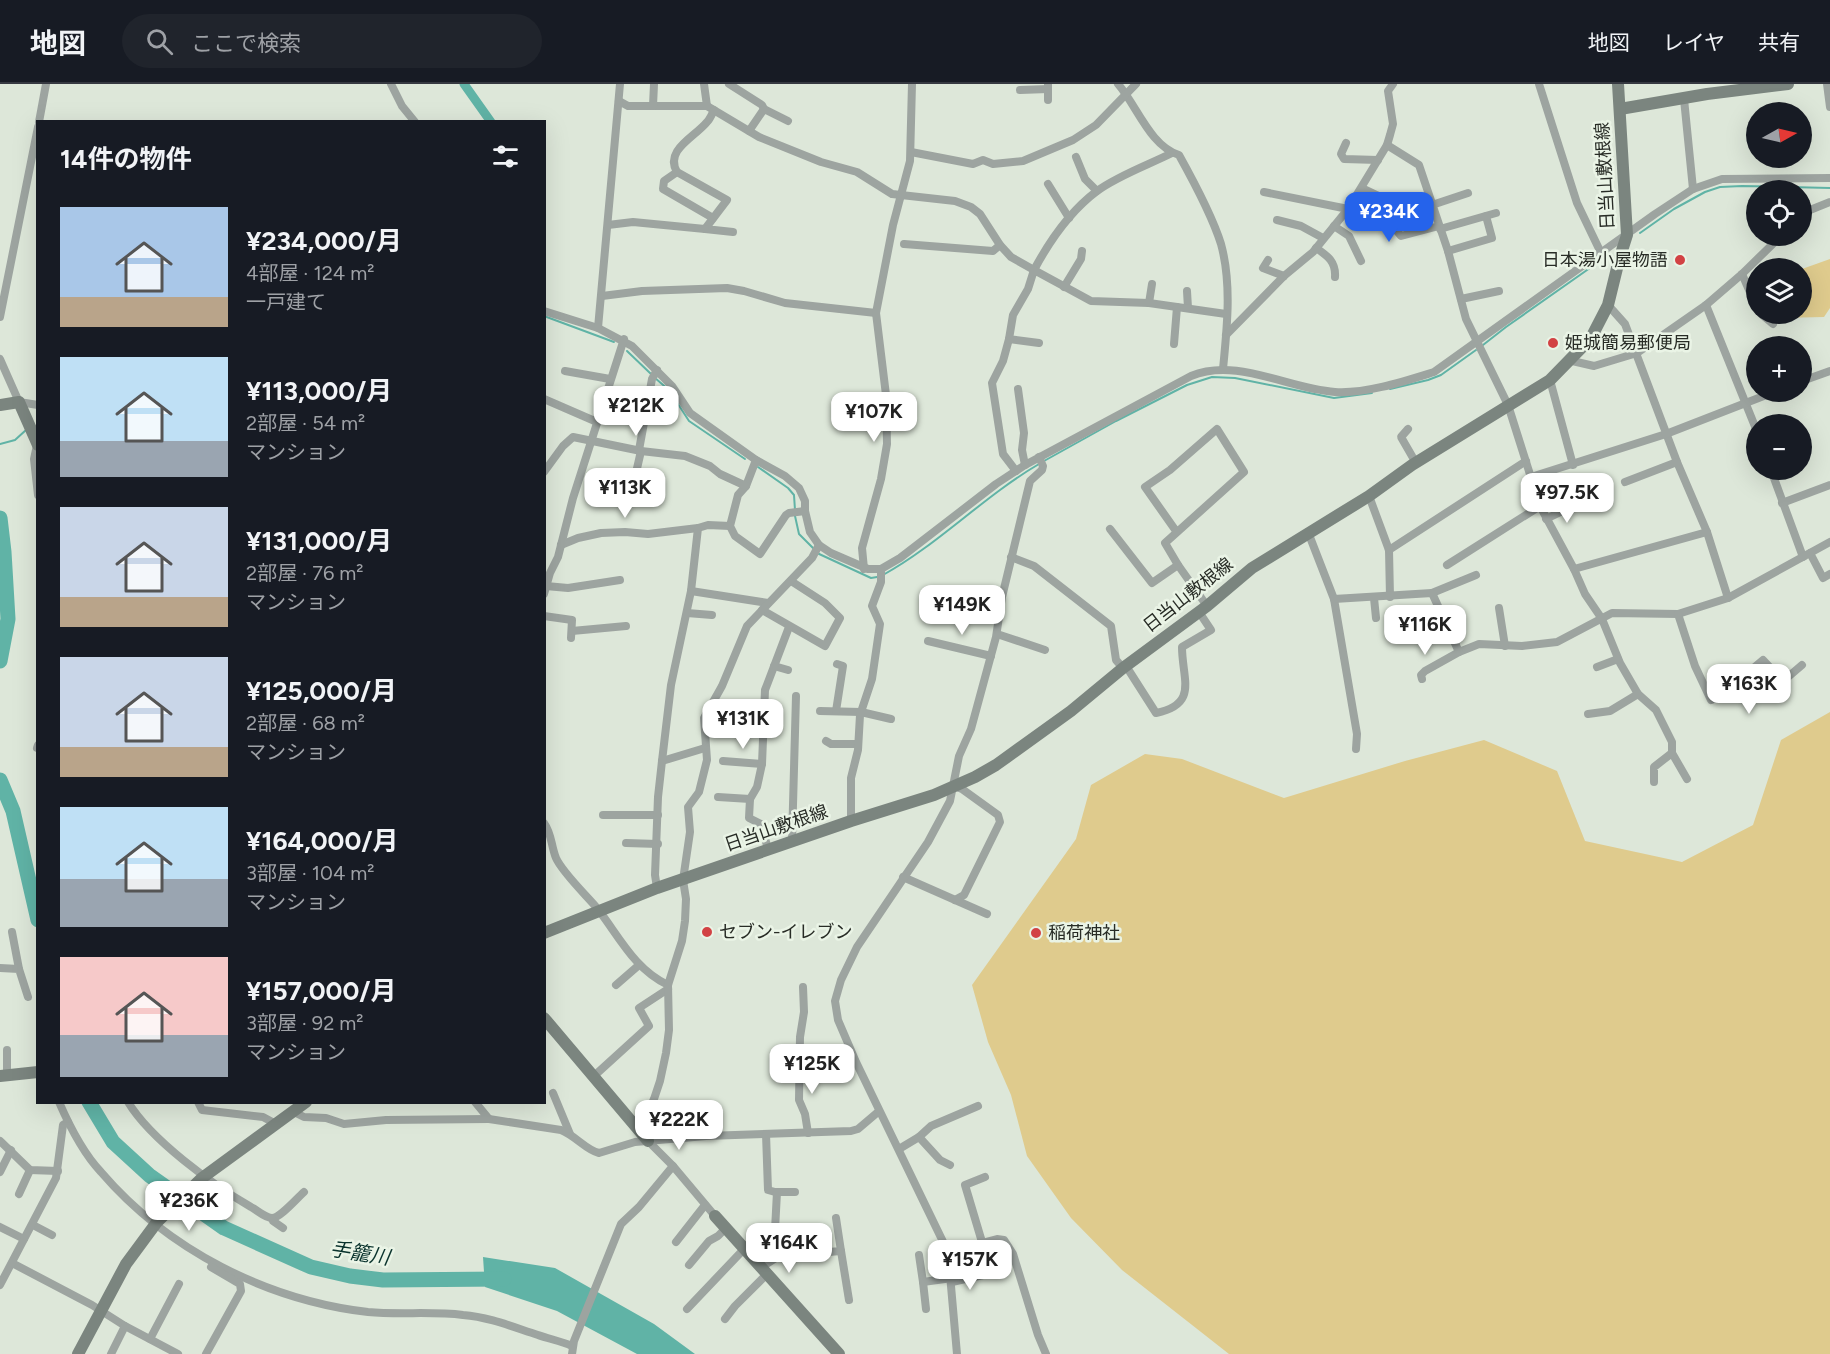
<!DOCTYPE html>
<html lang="ja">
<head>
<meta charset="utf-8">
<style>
  body { margin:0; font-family:Figtree,"Noto Sans JP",sans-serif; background:#20242c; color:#f1f3f6; height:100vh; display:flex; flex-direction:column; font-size:22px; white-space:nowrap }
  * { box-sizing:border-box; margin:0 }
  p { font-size:20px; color:#9ea1a6 }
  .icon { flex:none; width:33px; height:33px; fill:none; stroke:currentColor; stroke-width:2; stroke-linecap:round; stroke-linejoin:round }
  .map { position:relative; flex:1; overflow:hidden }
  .drawer { position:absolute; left:36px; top:36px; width:510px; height:984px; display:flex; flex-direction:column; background:#171b24; border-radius:0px; box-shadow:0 6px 24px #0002 }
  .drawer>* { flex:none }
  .needle { width:39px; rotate:82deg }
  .tools { position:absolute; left:1746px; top:18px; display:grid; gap:12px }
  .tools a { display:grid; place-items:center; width:66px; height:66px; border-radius:50%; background:#171b24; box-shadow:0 6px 24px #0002; font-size:30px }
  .price { position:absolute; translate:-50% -51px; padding:0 14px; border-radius:12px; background:#fff; color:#222; font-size:20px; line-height:39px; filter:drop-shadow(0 2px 3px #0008) }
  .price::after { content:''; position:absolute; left:50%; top:36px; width:18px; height:14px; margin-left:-9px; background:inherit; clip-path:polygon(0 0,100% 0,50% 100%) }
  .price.selected { background:#2563eb; color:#fff }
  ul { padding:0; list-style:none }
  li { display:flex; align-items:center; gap:18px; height:150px; padding:0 24px }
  li span { display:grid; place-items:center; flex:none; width:168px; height:120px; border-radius:0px; color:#555 }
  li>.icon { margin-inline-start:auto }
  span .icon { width:72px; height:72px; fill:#fffc; stroke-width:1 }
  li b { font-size:26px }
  h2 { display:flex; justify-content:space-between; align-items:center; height:72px; padding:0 24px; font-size:26px }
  header { display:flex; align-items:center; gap:36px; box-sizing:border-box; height:84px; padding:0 30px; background:#171b24; border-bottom:2px solid #363941 }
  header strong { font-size:28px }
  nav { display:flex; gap:33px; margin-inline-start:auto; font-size:21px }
  .search { width:420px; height:54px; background:#20242c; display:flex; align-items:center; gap:15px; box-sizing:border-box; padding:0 21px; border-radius:33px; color:#9ea1a6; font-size:22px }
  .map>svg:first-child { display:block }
  .green { fill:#dfcb8d }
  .water { fill:#60b3a6 }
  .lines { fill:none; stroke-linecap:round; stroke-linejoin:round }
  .stream { stroke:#60b3a6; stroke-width:2 }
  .canal { stroke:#60b3a6; stroke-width:9 }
  .river { stroke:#60b3a6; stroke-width:15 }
  .street { stroke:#9da4a0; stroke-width:8 }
  .secondary { stroke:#7b857f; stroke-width:12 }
  .poi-dot { fill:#d24244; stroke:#eaf4e6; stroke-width:2 }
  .labels { text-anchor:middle; stroke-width:5; stroke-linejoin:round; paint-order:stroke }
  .street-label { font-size:18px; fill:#282c26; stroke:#eaf4e6 }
  .poi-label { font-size:18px; fill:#282c26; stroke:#eaf4e6; text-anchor:start }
  .water-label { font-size:20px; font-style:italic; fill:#0b342e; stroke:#eaf4e6 }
</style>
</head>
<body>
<header>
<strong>地図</strong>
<div class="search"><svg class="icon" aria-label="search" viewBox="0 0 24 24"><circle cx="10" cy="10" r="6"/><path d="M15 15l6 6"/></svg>ここで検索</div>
<nav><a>地図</a><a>レイヤ</a><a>共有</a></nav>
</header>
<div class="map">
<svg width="1830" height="1270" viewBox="0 0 1830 1270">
  <rect width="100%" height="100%" fill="#dde7d9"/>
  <g class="green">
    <polygon points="1830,175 1830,224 1824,233 1772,234 1769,230 1802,230 1802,185"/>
    <polygon points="1830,628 1830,1270 1229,1270 1122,1186 1071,1134 1027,1072 1011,1011 988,958 972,901 1076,755 1091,701 1145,670 1182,675 1284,714 1405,677 1484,656 1557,687 1585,757 1682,778 1753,741 1781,656"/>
  </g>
  <polygon class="water" points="483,1173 555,1184 654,1240 695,1270 637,1270 557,1227 485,1203"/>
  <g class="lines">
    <g class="stream">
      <polyline points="1640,149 1674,125 1705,108 1720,103 1742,102 1830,104"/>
      <polyline points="544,232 614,258"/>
      <polyline points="1483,261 1506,243 1607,172"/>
      <polyline points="627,267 651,290"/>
      <polyline points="655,294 669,306 689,337 745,375"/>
      <polyline points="1390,305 1428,296 1441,291 1476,266"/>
      <polyline points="0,360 15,356 26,346"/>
      <polyline points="1044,377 1116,337 1187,301 1212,293 1235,294 1334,314 1372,309"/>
      <polyline points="758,383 788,404 794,411 795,426"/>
      <polyline points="795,432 799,450 813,464"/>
      <polyline points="817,469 871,494 877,493"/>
      <path d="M883 491C939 460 984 412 1039 380"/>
    </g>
    <polyline class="canal" points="464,0 491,38"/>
    <g class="river">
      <polyline points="0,434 4,468 8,535 0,577"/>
      <polyline points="0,696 13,727 38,836"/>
      <polyline points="89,1018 113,1058 149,1091 224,1144 311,1183 350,1192 383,1196 504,1195"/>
    </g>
    <g class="street">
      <polyline points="391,0 402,22 415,38"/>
      <polyline points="704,0 707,22"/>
      <polyline points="729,0 762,21 764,25"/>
      <path d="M1118 0C1137 22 1150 62 1179 71 1194 98 1212 131 1221 160 1232 200 1227 244 1223 285"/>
      <polyline points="1539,0 1577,119 1601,169"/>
      <polyline points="1827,0 1830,23"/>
      <polyline points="1020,6 1048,5"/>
      <polyline points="1684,15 1693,105"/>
      <polyline points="1048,16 1048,0"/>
      <path d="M619 17 628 22H707L759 53 821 78 857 88 892 110 955 117 971 123 980 130 1000 161 1011 173 1034 186C1050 156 1069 128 1097 107 1119 91 1148 81 1172 69"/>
      <polyline points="653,22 654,0"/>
      <path d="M714 26C712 30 710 35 707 38 695 53 664 66 677 88L727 116 705 145 733 148"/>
      <polyline points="39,38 46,0"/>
      <polyline points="749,47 764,25 788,37"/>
      <polyline points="1346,59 1341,70 1344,75 1378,76"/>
      <polyline points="1387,61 1419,81 1448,167 1466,235 1508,321 1540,422 1574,485 1585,510 1602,535 1620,579 1638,610 1656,626 1672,658 1672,669 1654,683 1654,698"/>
      <polyline points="911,68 973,80 983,76 993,80 1023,77 1073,56 1096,41 1136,0"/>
      <polyline points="1076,73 1085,95 1097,107"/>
      <polyline points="677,88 664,97 663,105 713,134"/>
      <polyline points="1048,100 1069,134"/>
      <polyline points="1362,104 1383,114 1396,146 1401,152 1439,142"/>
      <polyline points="1264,108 1348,125"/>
      <polyline points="1432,121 1468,109"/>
      <polyline points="1802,131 1805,128 1830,118"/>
      <polyline points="1277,136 1301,142 1323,154"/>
      <polyline points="608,141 633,138 705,145"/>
      <polyline points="1334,142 1349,152 1361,177"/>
      <polyline points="1440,145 1496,129"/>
      <polyline points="904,160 993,167 1000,161"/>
      <path d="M1316 164C1328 172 1336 178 1335 193"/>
      <polyline points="1448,167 1492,154 1486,132"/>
      <polyline points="1268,176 1263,184 1284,192"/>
      <polyline points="1742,190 1756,222"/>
      <polyline points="1064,203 1081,175 1082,167"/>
      <polyline points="1187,207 1188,224"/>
      <polyline points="602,212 642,207 727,204 744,207 785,219 876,229"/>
      <polyline points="1461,215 1499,207"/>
      <polyline points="1149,219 1152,200"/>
      <polyline points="1608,221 1625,240 1677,378 1707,448 1728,514"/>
      <polyline points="1706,221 1756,345"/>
      <path d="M544 227 598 244 632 262 672 302 690 329 756 376 785 392 799 404 805 417V427L810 448 819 461 831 469 868 485H881L900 474 996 400 1025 381 1191 292C1237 273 1288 305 1335 308 1366 310 1405 297 1434 288L1655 130 1693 105 1722 95 1830 94"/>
      <polyline points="1761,230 1773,240"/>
      <polyline points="0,233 38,43"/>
      <polyline points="598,244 620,0"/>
      <polyline points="1226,251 1284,192 1313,168 1348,125 1387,61 1390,51 1393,40 1388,7 1393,0"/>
      <polyline points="1009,255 1003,277 992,299 1003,370 1016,387"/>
      <polyline points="1039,259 1009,255 1013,231 1028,205 1034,186 1091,217 1149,219 1226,230"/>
      <polyline points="1174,260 1177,223"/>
      <polyline points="0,275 19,318 38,321"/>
      <polyline points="1568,276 1594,282 1637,269 1706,221 1742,190 1781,152"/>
      <polyline points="565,287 610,295"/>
      <polyline points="1550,296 1573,381"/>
      <polyline points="1802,297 1830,287"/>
      <polyline points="1018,305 1024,349 1022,366 1025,381"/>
      <polyline points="544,315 597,338"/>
      <polyline points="1408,345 1401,353 1416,379"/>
      <polyline points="37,361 34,375 38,411"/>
      <polyline points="639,366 652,295 657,286"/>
      <polyline points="756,376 746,402 738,411 730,442 735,452 760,470 786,431 789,429 805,427"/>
      <polyline points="1802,379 1804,378"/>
      <polyline points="1771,386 1803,473"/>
      <polyline points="544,388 563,362 573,353 641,367 685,372 710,382 720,390 746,402"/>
      <polyline points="1772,389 1783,386"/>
      <polyline points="1531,393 1666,350 1774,308"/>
      <polyline points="1625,398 1677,378"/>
      <polyline points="1369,412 1389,466 1390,513"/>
      <polyline points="630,415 641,367"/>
      <polyline points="1782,419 1830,401"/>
      <polyline points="1546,435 1577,420"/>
      <polyline points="1110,445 1152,499 1178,481"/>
      <polyline points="1176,447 1145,403 1170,386 1217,345 1244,388 1165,459 1178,481 1207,522"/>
      <polyline points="1308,448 1334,515 1357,650 1356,665"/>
      <polyline points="561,461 578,454 601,449 625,448 648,450 698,444"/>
      <polyline points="1389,466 1526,377"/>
      <polyline points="1810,469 1823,494 1830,490"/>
      <polyline points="1011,473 1034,482 1111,542 1116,576 1123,584"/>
      <polyline points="1447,481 1540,422"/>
      <polyline points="864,485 862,464 881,395 887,360 886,311 876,229 893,141 910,77 912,0"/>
      <polyline points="1574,485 1707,448"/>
      <polyline points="546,502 568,504 620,496"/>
      <polyline points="691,507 768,519"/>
      <polyline points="1432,509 1476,491"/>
      <polyline points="544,510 550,489 558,473 573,414 624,255"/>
      <polyline points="1374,514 1376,534"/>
      <polyline points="1334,515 1432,509 1459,568 1479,560 1522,562 1557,558 1612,529 1678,530 1728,514 1830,458"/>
      <polyline points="1499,524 1505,562"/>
      <polyline points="762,526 825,562 840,534 825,519 791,497"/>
      <polyline points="687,529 712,531"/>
      <polyline points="1678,530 1695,582 1711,616 1741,603 1750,617 1779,593 1763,576 1738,597 1741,603"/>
      <polyline points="544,532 572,536 571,554"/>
      <polyline points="572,547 626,542"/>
      <polyline points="997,550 1045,566"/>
      <polyline points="928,557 991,572"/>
      <polyline points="774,582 788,586"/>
      <path d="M1126 582 1156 629C1199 620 1182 595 1182 563L1211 546 1199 528"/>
      <polyline points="1597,583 1618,575"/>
      <polyline points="1779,594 1781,599 1802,581"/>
      <polyline points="1422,595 1421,591 1425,587 1459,568"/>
      <polyline points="820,627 861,628 891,635"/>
      <polyline points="836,627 843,582 837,580"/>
      <polyline points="1588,630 1610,627 1638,610"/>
      <polyline points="826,657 831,660 858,660"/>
      <polyline points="37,664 38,661"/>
      <polyline points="1672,669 1687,695"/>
      <polyline points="662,677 705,664"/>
      <polyline points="723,677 762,680"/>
      <polyline points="954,702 962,705 998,731 1000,738 964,811 955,816"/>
      <polyline points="718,713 750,715"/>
      <polyline points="603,731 658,731"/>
      <polyline points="851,737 851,694 858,666 860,631 872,595 880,540 872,522 881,498 881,485"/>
      <path d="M544 739C552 750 551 762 556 774 562 788 586 811 597 824 619 852 634 885 668 901"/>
      <polyline points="792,757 796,612"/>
      <polyline points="626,759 658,760"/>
      <polyline points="768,765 761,740 749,734 750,715 757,703 762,680 765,606 789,543"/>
      <polyline points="903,793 987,830"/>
      <polyline points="657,804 655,791 658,713 662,677 671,601 691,507 698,444 708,441 730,442"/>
      <polyline points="12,848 19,885"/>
      <polyline points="0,884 19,885 28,913"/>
      <polyline points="616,901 639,881"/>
      <polyline points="803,903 804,928 800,953 799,1016 805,1030 808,1049"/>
      <polyline points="7,966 7,992"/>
      <polyline points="594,992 649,942 639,924 668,905"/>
      <polyline points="553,1009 570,1050"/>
      <path d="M59 1018C69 1041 84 1070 101 1088 168 1166 266 1216 368 1228 400 1231 432 1227 463 1231 489 1233 513 1243 538 1251 549 1255 561 1257 572 1262"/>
      <path d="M128 1018C151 1056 213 1101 251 1123 257 1126 265 1134 272 1134 280 1134 297 1114 304 1108"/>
      <polyline points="198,1018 202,1026 263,1033 276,1040"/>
      <path d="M475 1018 489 1035 561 1046C576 1052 586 1066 599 1069L635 1058 706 1052 851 1047 858 1045 878 1028"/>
      <polyline points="294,1028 304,1033 326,1034 344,1040 386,1036 489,1035"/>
      <polyline points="638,1044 645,1035 654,1015 660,997 666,969 669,946 668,901 682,857 685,837 686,815 683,796 690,748 688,723 699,708 707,676 704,634 722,602 747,542 812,474 819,461"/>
      <polyline points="766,1050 768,1106 775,1108 795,1108"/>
      <polyline points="919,1053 931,1042 978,1022"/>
      <polyline points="0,1057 30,1086 58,1087"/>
      <polyline points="648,1057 673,1082 715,1132"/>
      <polyline points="899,1065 919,1053 940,1076 950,1081"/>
      <polyline points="0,1088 11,1066"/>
      <polyline points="19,1110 30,1086"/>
      <polyline points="272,1134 273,1137 283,1144"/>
      <polyline points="33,1141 52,1151"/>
      <polyline points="0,1143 24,1155"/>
      <polyline points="676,1158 705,1121"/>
      <polyline points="982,1158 965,1101 985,1093"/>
      <polyline points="841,1167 849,1216"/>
      <polyline points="948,1168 997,1155 1004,1156 1013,1170 1038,1251 1046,1270"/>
      <polyline points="919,1171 923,1198"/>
      <polyline points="756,1177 774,1165 777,1108"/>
      <polyline points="12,1179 92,1221 125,1242 178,1270"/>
      <polyline points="689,1181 709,1157 718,1152 726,1144"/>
      <polyline points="762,1183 779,1172 841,1167 836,1134"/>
      <polyline points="952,1198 983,1191"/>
      <polyline points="0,1201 56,1094 63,1041 68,1038"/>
      <polyline points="687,1225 745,1164"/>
      <polyline points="926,1225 923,1198 952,1194"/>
      <polyline points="725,1235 735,1222 768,1189"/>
      <polyline points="150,1255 179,1200"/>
      <polyline points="111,1270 125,1242"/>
      <polyline points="206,1270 241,1207 240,1200 211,1183"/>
      <polyline points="572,1270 574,1257 621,1140 639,1123 673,1082"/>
      <polyline points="957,1270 948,1168 856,978 838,936 835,917 841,896 857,863 928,758 950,717 959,672 971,645 996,553 1002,513 1030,397 1042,386 1043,382 1039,373"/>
    </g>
    <g class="secondary">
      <polyline points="1620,25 1707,10 1788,0"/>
      <polyline points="0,321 19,318 38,361"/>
      <polyline points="544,849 657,804 851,737 934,711 975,693 996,681 1071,627 1123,584 1207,522 1252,484 1369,412 1412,381 1550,296 1591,254 1608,221 1619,176 1627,151 1618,0"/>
      <polyline points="544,934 648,1057"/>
      <polyline points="0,992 38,988"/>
      <polyline points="715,1132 839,1270"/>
      <polyline points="78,1270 126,1180 157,1138 202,1094 306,1018"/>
    </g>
  </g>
  <g class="poi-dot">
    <circle cx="1680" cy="176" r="6"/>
    <circle cx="1553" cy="259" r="6"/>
    <circle cx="707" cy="848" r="6"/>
    <circle cx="1036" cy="849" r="6"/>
  </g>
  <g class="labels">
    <g class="street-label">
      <text transform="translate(1605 92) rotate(-93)" y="6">日当山敷根線</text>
      <text transform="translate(1188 511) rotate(-38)" y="6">日当山敷根線</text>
      <text transform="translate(776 744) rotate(-19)" y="6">日当山敷根線</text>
    </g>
    <g class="poi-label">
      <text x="1668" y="182" text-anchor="end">日本湯小屋物語</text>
      <text x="1565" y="265">姫城簡易郵便局</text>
      <text x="719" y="854">セブン-イレブン</text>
      <text x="1048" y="855">稲荷神社</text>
    </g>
    <g class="water-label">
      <text transform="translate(360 1169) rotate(9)" y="7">手籠川</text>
    </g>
  </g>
</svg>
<div class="tools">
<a><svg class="needle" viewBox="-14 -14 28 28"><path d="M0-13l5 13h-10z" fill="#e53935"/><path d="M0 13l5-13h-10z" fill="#9ea1a6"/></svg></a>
<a><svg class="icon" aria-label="locate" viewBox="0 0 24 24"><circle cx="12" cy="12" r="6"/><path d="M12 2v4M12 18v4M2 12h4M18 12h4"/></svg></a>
<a><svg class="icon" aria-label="layers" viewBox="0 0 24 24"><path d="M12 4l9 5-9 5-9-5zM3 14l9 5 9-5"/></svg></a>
<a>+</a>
<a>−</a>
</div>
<b class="price selected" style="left:1389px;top:159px">¥234K</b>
<b class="price" style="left:636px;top:353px">¥212K</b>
<b class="price" style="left:874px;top:359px">¥107K</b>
<b class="price" style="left:625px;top:435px">¥113K</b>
<b class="price" style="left:1567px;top:440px">¥97.5K</b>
<b class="price" style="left:962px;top:552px">¥149K</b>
<b class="price" style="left:1425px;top:572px">¥116K</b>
<b class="price" style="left:1749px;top:631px">¥163K</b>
<b class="price" style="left:743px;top:666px">¥131K</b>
<b class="price" style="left:812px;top:1011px">¥125K</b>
<b class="price" style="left:679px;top:1067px">¥222K</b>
<b class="price" style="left:189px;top:1148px">¥236K</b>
<b class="price" style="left:789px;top:1190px">¥164K</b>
<b class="price" style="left:970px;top:1207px">¥157K</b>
<section class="drawer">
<h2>14件の物件<svg class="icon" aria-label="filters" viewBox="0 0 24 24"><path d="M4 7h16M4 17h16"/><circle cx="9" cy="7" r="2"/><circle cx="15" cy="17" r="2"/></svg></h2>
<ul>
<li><span style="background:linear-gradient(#a9c7e8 75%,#b9a48a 0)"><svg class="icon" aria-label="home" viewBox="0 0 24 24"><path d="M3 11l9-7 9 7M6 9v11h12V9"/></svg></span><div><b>¥234,000/月</b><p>4部屋 · 124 m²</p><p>一戸建て</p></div></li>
<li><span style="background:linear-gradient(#bfe0f5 70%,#9aa5b1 0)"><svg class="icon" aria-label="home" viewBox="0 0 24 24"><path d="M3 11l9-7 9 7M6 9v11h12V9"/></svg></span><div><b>¥113,000/月</b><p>2部屋 · 54 m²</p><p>マンション</p></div></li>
<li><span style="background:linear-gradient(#c9d6e8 75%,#b9a48a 0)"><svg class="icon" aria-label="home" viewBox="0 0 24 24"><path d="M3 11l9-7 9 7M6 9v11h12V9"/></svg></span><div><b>¥131,000/月</b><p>2部屋 · 76 m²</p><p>マンション</p></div></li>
<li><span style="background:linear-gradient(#c9d6e8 75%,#b9a48a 0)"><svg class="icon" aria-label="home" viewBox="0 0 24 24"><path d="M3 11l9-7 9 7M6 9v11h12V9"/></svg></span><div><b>¥125,000/月</b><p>2部屋 · 68 m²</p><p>マンション</p></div></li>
<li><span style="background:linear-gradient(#bfe0f5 60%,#9aa5b1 0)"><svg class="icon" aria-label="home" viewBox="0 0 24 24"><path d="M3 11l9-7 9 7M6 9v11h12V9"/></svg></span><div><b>¥164,000/月</b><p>3部屋 · 104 m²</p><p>マンション</p></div></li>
<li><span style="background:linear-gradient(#f6c9c9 65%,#9aa5b1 0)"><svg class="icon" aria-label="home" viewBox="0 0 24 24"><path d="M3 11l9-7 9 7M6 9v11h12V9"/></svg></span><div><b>¥157,000/月</b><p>3部屋 · 92 m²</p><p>マンション</p></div></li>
</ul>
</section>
</div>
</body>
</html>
